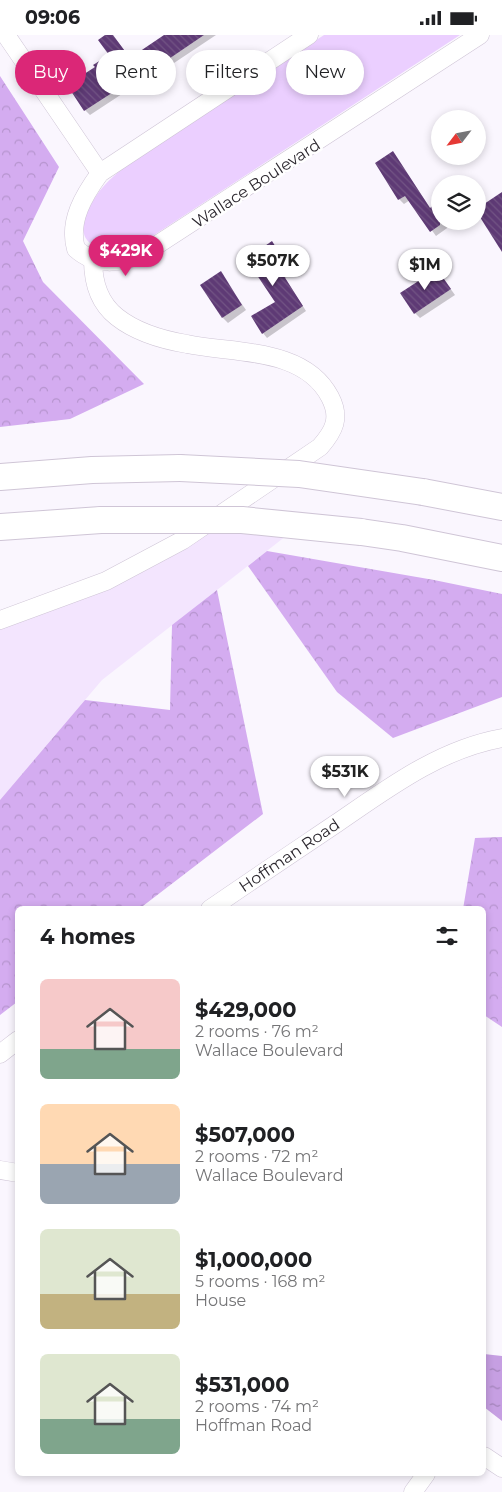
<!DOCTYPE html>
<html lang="en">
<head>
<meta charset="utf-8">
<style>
  body { margin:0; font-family:Montserrat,sans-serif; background:#f6f6f6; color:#202124; height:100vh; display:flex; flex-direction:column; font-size:19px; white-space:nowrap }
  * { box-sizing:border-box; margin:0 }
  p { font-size:16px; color:#757577 }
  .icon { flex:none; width:28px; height:28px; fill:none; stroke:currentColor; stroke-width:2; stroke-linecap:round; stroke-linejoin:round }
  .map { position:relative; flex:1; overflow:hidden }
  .drawer { position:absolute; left:15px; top:871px; width:471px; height:570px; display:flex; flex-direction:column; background:#fff; border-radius:8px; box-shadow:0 2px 8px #0003 }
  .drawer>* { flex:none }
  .top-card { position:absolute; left:15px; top:15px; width:472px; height:45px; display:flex; gap:10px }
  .needle { width:32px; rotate:238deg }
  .fabs { position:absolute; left:431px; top:75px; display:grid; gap:10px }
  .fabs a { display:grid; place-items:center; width:55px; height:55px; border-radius:50%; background:#fff; box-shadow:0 2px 8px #0003; font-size:25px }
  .price { position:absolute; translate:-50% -42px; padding:0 11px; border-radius:18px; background:#fff; color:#222; font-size:16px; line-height:32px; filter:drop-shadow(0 1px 2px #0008) }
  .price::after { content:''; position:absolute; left:50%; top:30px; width:15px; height:11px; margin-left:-8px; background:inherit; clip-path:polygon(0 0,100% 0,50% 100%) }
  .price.active { background:#db2777; color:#fff }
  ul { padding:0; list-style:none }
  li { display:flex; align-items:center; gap:15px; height:125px; padding:0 25px }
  li span { display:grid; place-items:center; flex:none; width:140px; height:100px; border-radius:8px; color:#555 }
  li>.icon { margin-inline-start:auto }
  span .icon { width:60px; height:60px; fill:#fffc; stroke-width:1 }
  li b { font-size:21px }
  h2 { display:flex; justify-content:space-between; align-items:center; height:60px; padding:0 25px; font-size:21px }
  .pill { padding:0 18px; border-radius:22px; background:#fff; box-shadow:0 2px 8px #0003; font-size:18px; line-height:45px }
  .pill.active { background:#db2777; color:#fff }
  .status { display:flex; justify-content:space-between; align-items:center; height:35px; padding:0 25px; background:#fff; direction:ltr }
  .status svg { height:14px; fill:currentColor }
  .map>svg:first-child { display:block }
  .built { fill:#f3e5fe }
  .grass { fill:#ebcfff }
  .forest { fill:url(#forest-crowns) }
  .water { fill:url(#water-ripples) }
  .shadow { fill:#0003 }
  .building { fill:url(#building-back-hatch) }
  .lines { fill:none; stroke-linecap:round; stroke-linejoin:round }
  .minor-casing { stroke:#cfc5d6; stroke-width:19 }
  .highway-casing { stroke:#cfc5d6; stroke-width:28 }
  .minor { stroke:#fff; stroke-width:18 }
  .highway { stroke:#fff; stroke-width:26 }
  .highway-bridge-casing { stroke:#cfc5d6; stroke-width:28; stroke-linecap:butt }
  .highway-bridge { stroke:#fff; stroke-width:26 }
  .labels { text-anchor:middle; stroke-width:5; stroke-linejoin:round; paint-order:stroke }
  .street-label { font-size:16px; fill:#2c282f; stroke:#fff }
</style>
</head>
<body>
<div class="status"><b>09:06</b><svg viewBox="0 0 49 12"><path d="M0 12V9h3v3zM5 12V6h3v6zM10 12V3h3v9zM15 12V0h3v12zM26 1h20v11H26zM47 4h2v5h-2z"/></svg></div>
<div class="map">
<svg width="502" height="1457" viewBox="0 0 502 1457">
  <defs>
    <pattern id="forest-crowns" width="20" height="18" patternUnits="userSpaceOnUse" patternTransform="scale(1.25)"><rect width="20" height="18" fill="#d4acf0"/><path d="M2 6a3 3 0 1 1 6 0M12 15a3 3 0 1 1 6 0" fill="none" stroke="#b694ce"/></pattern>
    <pattern id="water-ripples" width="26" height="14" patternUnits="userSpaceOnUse" patternTransform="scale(1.25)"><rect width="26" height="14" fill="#c69fe2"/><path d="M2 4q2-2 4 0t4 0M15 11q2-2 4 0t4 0" fill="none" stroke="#a182b8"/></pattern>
    <pattern id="building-back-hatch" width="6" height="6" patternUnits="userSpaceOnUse" patternTransform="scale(1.25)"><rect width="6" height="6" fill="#5e3a75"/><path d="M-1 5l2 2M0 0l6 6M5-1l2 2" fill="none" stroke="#725484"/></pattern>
  </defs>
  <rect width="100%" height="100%" fill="#faf6fe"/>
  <polygon class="built" points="202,484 300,490 102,645 0,765 0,576 92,544"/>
  <path class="grass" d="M324 0H460L145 206C102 223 62 212 96 161 106 146 121 135 135 124Z"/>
  <g class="forest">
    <polygon points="0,41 59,132 23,206 43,247 144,349 70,384 0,392"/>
    <polygon points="267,516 434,545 502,559 502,662 393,703 337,657 248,531"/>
    <polygon points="217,555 263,779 139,874 18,874 17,967 0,980 0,765 85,665 170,675 172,590"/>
    <polygon points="502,802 502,992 484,980 484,874 463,874 475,803"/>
  </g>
  <polygon class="water" points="484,1319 502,1321 502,1386 484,1372"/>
  <g class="shadow">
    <polygon points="108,0 115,3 131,24 166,0 216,0 159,38 157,36 90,80 85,75 96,33 111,20"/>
    <polygon points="393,118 431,174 434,171 440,177 440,186 447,186 450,191 436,201 410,165 404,169 399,164"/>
    <polygon points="272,208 293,238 285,243 306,276 267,303 263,298 276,267"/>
    <polygon points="437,235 455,260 420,283 415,278"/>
    <polygon points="220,238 246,275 228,288 223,283"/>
  </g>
  <g class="building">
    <polygon points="105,0 113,0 130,23 164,0 204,0 154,34 152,32 84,76 67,50 95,32 93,30 109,20 98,5"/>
    <polygon points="393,116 430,173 435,169 440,177 440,190 430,197 405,161 398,165 375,128"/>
    <polygon points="502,157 502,217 478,179 478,173"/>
    <polygon points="272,206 289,233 282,238 303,271 262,299 251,281 275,267 246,224"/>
    <polygon points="437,234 451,254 414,279 400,258"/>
    <polygon points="221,236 242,270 222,283 200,250"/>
  </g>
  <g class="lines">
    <defs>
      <g id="minor">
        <polyline points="6,0 100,138"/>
        <path d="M309 0 100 138C84 160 68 186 76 214 96 232 120 228 143 219L480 0"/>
        <path d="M0 585 106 546 183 505 320 412C334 396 341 383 330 362 304 312 234 319 187 309 163 305 136 297 117 282 99 268 93 246 93 225"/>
        <path d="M210 874C252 845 294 817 337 788 388 753 440 714 502 703"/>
        <polyline points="0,1019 18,1005"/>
        <polyline points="0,1135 18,1138"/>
        <polyline points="484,1421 502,1433"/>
        <polyline points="413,1457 426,1439"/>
      </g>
      <g id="highway">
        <polyline points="0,442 92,435 180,433"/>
        <polyline points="423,457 502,472"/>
        <polyline points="0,492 101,485"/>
        <polyline points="361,497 402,503 502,523"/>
      </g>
    </defs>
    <use href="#minor" class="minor-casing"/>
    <use href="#highway" class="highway-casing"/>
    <use href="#minor" class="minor"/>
    <use href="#highway" class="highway"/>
    <defs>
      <g id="highway-bridge">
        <polyline points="180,433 299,439 423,457"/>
        <polyline points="101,485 242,485 361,497"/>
      </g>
    </defs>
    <use href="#highway-bridge" class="highway-bridge-casing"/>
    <use href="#highway-bridge" class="highway-bridge"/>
  </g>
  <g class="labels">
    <g class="street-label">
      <text transform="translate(256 148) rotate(-33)" y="6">Wallace Boulevard</text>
      <text transform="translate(289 820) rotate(-34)" y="6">Hoffman Road</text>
    </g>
  </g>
</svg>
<div class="fabs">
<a><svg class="needle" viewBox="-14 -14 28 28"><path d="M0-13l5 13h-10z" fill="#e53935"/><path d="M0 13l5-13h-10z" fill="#757577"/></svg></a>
<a><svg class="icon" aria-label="layers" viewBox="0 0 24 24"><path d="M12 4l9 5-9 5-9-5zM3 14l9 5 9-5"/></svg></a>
</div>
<b class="price active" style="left:126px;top:242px">$429K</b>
<b class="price" style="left:273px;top:252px">$507K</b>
<b class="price" style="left:425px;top:256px">$1M</b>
<b class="price" style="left:345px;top:763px">$531K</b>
<div class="top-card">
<a class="pill active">Buy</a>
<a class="pill">Rent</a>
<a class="pill">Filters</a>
<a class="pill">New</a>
</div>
<section class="drawer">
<h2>4 homes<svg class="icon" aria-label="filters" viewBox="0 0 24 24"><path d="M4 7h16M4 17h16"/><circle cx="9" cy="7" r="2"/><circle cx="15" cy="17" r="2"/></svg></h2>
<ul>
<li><span style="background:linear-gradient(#f6c9c9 70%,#7fa58c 0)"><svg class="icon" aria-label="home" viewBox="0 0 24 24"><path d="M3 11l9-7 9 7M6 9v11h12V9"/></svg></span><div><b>$429,000</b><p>2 rooms · 76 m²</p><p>Wallace Boulevard</p></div></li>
<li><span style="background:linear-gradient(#ffd9b3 60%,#9aa5b1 0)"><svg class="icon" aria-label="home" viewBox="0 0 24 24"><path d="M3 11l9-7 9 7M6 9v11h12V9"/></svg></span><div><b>$507,000</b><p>2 rooms · 72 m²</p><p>Wallace Boulevard</p></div></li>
<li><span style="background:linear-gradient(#dfe7d0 65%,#c2b280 0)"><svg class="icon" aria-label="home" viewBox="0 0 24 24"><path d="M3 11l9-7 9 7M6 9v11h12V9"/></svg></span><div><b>$1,000,000</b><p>5 rooms · 168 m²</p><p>House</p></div></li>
<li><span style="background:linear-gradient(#dfe7d0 65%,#7fa58c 0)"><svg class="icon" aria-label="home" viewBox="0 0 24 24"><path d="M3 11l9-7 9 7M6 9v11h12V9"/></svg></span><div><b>$531,000</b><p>2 rooms · 74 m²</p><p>Hoffman Road</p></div></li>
</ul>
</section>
</div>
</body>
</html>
